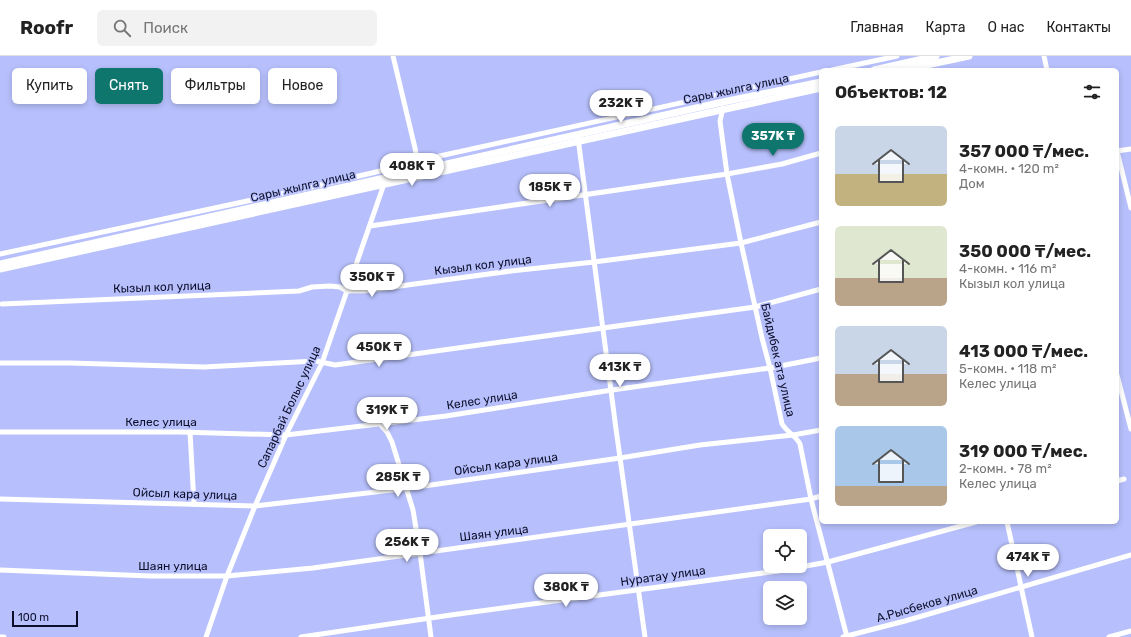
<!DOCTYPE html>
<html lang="ru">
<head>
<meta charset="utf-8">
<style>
  body { margin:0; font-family:Rubik,sans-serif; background:#f2f2f2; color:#222; height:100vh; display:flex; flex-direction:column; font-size:15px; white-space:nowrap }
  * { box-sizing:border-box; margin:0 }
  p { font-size:13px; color:#767676 }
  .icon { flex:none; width:22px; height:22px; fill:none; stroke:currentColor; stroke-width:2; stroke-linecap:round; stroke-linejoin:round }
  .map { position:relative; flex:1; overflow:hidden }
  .details { position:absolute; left:819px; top:12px; width:300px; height:456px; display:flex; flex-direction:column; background:#fff; border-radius:6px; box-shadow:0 2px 6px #0003 }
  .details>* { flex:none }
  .guide { position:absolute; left:12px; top:12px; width:380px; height:36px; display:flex; gap:8px }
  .tools { position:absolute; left:763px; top:473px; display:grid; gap:8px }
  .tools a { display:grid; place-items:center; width:44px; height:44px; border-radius:6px; background:#fff; box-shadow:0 2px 6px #0003; font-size:20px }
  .scale { position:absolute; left:12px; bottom:10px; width:66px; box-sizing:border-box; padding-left:4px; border:2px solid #0d0f2a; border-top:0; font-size:11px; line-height:14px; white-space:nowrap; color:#0d0f2a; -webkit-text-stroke:3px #b7c0fc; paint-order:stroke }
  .price { position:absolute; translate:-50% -34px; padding:0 9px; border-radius:14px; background:#fff; color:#222; font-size:13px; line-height:26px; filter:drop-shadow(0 1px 2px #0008) }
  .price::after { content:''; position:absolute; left:50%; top:24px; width:12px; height:9px; margin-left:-6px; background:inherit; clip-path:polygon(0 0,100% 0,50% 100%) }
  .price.selected { background:#0f766e; color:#fff }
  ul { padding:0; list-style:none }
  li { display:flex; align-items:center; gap:12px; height:100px; padding:0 16px }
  li span { display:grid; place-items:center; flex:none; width:112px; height:80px; border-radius:6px; color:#555 }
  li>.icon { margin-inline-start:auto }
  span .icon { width:48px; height:48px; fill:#fffc; stroke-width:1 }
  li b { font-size:17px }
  h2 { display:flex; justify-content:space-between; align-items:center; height:48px; padding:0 16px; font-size:17px }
  .tag { padding:0 14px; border-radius:6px; background:#fff; box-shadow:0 2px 6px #0003; font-size:14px; line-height:36px }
  .tag.selected { background:#0f766e; color:#fff }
  header { display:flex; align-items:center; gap:24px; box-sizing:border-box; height:56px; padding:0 20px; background:#fff; border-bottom:1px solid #e0e0e0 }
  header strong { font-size:19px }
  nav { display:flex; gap:22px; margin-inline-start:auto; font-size:14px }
  .search { width:280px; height:36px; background:#f2f2f2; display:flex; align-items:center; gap:10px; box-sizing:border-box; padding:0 14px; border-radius:6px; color:#767676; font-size:15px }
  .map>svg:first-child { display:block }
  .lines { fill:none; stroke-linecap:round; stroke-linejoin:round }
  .street { stroke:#fff; stroke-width:5 }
  .secondary { stroke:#fff; stroke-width:7 }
  .labels { text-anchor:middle; stroke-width:3; stroke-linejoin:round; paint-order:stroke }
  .street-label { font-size:12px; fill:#0d0f2a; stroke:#b7c0fc }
</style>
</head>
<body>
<header>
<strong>Roofr</strong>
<div class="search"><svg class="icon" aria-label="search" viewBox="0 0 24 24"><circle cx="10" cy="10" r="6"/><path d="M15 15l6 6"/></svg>Поиск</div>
<nav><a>Главная</a><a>Карта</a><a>О нас</a><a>Контакты</a></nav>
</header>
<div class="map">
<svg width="1131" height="581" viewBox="0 0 1131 581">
  <rect width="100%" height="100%" fill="#b7c0fc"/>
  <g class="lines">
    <g class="street">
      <polyline points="393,0 415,92 417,105"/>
      <polyline points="1044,0 1047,14"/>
      <polyline points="832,14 897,0"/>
      <path d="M723 52 720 65 727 118 741 187 762 282 770 312 782 368C787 376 796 380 800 388L811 443 847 581"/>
      <polyline points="578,82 616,373 645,581"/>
      <polyline points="1131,93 1117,95 1131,152"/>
      <polyline points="370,170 727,118 782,108 821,97"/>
      <polyline points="0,198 308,132 410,108 417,105 821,16"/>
      <polyline points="2,248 299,235 312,231 330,230 340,231 347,235 363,235 511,215 594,206 741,187 821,166"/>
      <polyline points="0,307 70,307 204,311 316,305 335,309 755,251 821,233"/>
      <polyline points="1117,319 1131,373"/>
      <polyline points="380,368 387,376 392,386 413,454 420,497 431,581"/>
      <polyline points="0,376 179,376 286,379 446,360 612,334 770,312 821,302"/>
      <polyline points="190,376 194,448"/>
      <polyline points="1117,425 1124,423"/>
      <polyline points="0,443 255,450 410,432 620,402 700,389 793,379 821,374"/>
      <polyline points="1007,466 1032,581"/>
      <polyline points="0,514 150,520 227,520 313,512 811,443 821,440"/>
      <polyline points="0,581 4,581"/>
      <polyline points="206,581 227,520 255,450 286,379 322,307 384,128"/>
      <polyline points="301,581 451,559 778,515 828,506 976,466"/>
      <polyline points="843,581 905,565 1131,499"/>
      <polyline points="1109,581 1131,575"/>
    </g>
    <g class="secondary">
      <polyline points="874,14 936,0"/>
      <polyline points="903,14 969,0"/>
      <polyline points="0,208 723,46 821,26"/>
      <polyline points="0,213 821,32"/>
    </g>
  </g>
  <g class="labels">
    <g class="street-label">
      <text transform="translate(736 33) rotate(-12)" y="4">Сары жылга улица</text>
      <text transform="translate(303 130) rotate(-13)" y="4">Сары жылга улица</text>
      <text transform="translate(483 209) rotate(-7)" y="4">Кызыл кол улица</text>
      <text transform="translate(162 231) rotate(-2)" y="4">Кызыл кол улица</text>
      <text transform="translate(778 304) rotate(77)" y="4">Байдибек ата улица</text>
      <text transform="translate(482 344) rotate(-9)" y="4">Келес улица</text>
      <text transform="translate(289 351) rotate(-65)" y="4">Сапарбай Болыс улица</text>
      <text x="161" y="370">Келес улица</text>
      <text transform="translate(506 408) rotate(-8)" y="4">Ойсыл кара улица</text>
      <text transform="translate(185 438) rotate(2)" y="4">Ойсыл кара улица</text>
      <text transform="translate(494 477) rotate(-7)" y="4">Шаян улица</text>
      <text x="173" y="514">Шаян улица</text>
      <text transform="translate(663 520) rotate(-8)" y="4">Нуратау улица</text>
      <text transform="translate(927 548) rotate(-16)" y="4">А.Рысбеков улица</text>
    </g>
  </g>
</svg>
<div class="tools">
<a><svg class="icon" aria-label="locate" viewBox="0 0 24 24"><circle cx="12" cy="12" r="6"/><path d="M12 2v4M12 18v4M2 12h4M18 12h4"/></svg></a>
<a><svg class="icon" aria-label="layers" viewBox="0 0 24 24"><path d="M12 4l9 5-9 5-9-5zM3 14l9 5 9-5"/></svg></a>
</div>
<div class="scale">100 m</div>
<b class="price" style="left:621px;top:68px">232K ₸</b>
<b class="price selected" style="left:773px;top:101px">357K ₸</b>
<b class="price" style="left:412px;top:131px">408K ₸</b>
<b class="price" style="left:550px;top:152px">185K ₸</b>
<b class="price" style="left:372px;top:242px">350K ₸</b>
<b class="price" style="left:379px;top:312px">450K ₸</b>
<b class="price" style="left:620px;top:332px">413K ₸</b>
<b class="price" style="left:387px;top:375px">319K ₸</b>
<b class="price" style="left:398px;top:442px">285K ₸</b>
<b class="price" style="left:407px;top:507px">256K ₸</b>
<b class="price" style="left:1028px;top:522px">474K ₸</b>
<b class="price" style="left:566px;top:552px">380K ₸</b>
<div class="guide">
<a class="tag">Купить</a>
<a class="tag selected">Снять</a>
<a class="tag">Фильтры</a>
<a class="tag">Новое</a>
</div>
<section class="details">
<h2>Объектов: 12<svg class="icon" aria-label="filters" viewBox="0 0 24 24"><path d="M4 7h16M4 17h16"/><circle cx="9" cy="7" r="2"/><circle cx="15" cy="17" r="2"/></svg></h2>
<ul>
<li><span style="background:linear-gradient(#c9d6e8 60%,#c2b280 0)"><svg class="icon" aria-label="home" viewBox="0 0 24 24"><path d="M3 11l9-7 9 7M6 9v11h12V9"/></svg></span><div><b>357 000 ₸/мес.</b><p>4-комн. · 120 m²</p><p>Дом</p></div></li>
<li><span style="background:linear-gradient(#dfe7d0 65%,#b9a48a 0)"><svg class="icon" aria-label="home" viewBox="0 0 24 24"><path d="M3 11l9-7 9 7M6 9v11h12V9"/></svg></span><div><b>350 000 ₸/мес.</b><p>4-комн. · 116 m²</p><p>Кызыл кол улица</p></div></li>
<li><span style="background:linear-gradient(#c9d6e8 60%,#b9a48a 0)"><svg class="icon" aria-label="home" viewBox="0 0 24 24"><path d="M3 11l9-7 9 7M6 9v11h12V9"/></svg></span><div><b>413 000 ₸/мес.</b><p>5-комн. · 118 m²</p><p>Келес улица</p></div></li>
<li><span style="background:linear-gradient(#a9c7e8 75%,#b9a48a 0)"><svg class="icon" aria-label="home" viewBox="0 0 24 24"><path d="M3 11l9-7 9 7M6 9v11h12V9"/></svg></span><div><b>319 000 ₸/мес.</b><p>2-комн. · 78 m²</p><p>Келес улица</p></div></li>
</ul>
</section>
</div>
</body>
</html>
